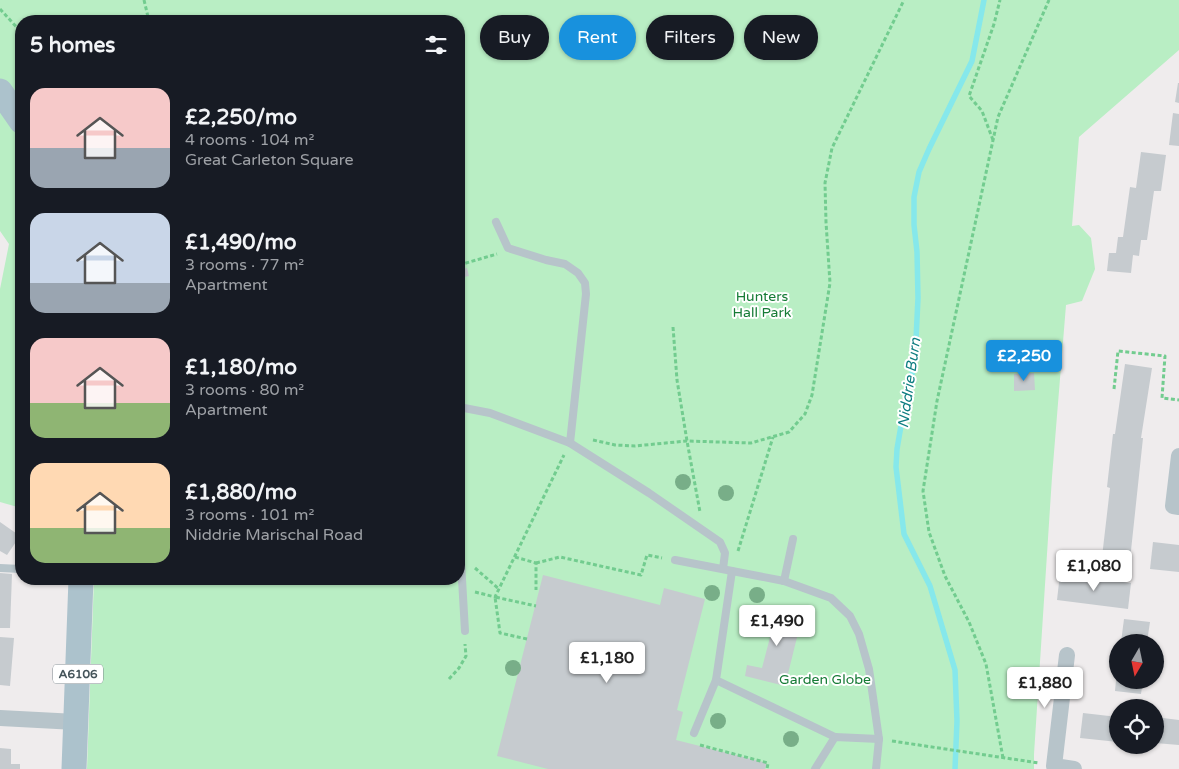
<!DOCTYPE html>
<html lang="en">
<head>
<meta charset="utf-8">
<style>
  body { margin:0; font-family:"Varela Round",sans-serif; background:#242831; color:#f1f3f6; height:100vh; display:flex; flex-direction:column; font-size:19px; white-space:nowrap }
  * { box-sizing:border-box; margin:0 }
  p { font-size:16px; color:#9ea1a6 }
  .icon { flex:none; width:28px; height:28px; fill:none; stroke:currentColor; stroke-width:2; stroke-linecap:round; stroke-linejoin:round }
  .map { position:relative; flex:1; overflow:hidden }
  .panel { position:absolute; left:15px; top:15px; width:450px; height:570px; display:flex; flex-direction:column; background:#171b24; border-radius:20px; box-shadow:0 1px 4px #0004 }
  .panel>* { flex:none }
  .guide { position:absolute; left:480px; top:15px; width:475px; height:45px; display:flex; gap:10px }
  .needle { width:32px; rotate:189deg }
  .buttons { position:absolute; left:1109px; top:634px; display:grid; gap:10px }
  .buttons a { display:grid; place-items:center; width:55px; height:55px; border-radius:50%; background:#171b24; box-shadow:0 1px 4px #0004; font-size:25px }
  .price { position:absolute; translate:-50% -42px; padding:0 11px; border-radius:5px; background:#fff; color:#222; font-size:16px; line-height:32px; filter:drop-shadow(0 1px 2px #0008) }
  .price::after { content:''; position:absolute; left:50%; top:30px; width:15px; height:11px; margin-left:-8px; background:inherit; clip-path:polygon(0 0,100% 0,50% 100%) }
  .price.on { background:#1891dd; color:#fff }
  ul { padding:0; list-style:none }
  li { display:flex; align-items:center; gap:15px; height:125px; padding:0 15px }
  li span { display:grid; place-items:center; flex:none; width:140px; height:100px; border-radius:15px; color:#555 }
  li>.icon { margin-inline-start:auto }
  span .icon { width:60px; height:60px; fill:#fffc; stroke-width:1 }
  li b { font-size:21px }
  h2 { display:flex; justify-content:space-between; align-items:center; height:60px; padding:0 15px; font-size:21px }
  .tag { padding:0 18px; border-radius:22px; background:#171b24; box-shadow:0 1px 4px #0004; font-size:18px; line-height:45px }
  .tag.on { background:#1891dd; color:#fff }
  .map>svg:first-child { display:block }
  .green { fill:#b9eec4 }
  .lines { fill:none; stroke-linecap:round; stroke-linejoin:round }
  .stream { stroke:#86e8eb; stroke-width:5.5 }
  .building { fill:#c6cbcf }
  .path { stroke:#72cc8f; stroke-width:3; stroke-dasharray:4 2.5; stroke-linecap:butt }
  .lane { stroke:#b7c4ca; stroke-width:8 }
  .street { stroke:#b7c4ca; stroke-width:16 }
  .primary { stroke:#acc2cc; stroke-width:25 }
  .tree { fill:#78ae88 }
  .labels { text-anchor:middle; stroke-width:4; stroke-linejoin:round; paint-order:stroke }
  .shield { fill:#fff; stroke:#7d878c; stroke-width:1 }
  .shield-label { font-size:12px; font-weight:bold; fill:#45545a }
  .park-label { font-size:14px; fill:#167b36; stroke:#fff }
  .water-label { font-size:15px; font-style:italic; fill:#0d7d81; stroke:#fff }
</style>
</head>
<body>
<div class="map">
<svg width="1179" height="769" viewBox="0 0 1179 769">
  <rect width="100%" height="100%" fill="#efeced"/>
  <polygon class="green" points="0,0 1179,0 1179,50 1079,137 1072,226 1079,225 1091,238 1095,269 1082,301 1066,305 1052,477 1034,754 1034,769 87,769 94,579 459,579 459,21 21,21 21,508 0,502 0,289 9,244 0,231"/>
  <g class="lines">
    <polyline class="stream" points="955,769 957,721 955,670 930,586 904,534 896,467 897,449 908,385 912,375 916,340 918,298 917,252 914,225 914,197 919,172 929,149 972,61 984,0"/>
  </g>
  <g class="building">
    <polygon points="1178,83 1179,83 1179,103 1175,102"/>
    <polygon points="1173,113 1179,114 1179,146 1169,145"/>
    <polygon points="1141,152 1166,155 1161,191 1154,191 1147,240 1141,240 1139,256 1133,255 1131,273 1107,271 1109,253 1116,253 1118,237 1123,237 1130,187 1136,188"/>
    <polygon points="467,268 469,276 459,278 459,270"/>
    <polygon points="1125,364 1152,368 1141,438 1143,438 1130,560 1102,557 1110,488 1107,487 1113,434 1115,434"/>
    <polygon points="1034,373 1035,390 1014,391 1014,374"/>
    <polygon points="0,522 20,536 7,555 0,551"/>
    <polygon points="1153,542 1179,545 1179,572 1150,569"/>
    <polygon points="0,573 12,574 10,628 0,628"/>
    <polygon points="1060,574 1131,583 1128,609 1057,600"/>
    <polygon points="543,575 660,605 664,588 705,599 677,710 683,712 676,740 767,763 765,769 548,769 497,756"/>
    <polygon points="760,607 802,617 785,686 745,676 747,665 762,668 774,622 757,618"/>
    <polygon points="1124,619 1150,622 1147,642 1121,642"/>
    <polygon points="0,637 14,638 10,686 0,685"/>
    <polygon points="1116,680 1143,680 1141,694 1115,691"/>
    <polygon points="1083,713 1118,717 1118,742 1080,738"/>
    <polygon points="1155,717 1179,720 1179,745 1155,743"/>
    <polygon points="0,748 11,749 11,764 20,764 20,769 0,769"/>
  </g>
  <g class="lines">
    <g class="path">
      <polyline points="144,0 149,21"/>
      <polyline points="0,9 21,32"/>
      <polyline points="993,140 982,111 969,96 994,24 1000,0"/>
      <polyline points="459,265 497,254"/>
      <polyline points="673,327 677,380 687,441 700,512"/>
      <polyline points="1114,389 1118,351 1165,356 1162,398 1179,400"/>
      <polyline points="593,440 615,445 635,446 687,441 751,443 789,432 805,414 812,395 830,283 826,222 825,183 832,148 904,0"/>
      <polyline points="738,551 773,437"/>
      <polyline points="515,557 536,563 536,590"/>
      <polyline points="536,563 560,557 641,575 647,555 662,558"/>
      <polyline points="475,568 499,589"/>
      <polyline points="475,592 495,597 564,455"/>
      <polyline points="527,639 500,633 495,597 536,606"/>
      <polyline points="449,679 459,668 466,656 465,644"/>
      <polyline points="892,741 1039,763"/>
      <polyline points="700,745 768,763 767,769"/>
      <polyline points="1003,758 986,664 969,622 945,576 929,532 923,491 937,401 998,117 1049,0"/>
    </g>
    <g class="lane">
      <polyline points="496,222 508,248 546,260 565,264 578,273 585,283 586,294 570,443"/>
      <polyline points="459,407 490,413 570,443 649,493 720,542 725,553 723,569"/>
      <polyline points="459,527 465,631"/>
      <polyline points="675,560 784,581 831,598 850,616 859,634 869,669 879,739 876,769"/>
      <polyline points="0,568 21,569"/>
      <polyline points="732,571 716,680 835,737"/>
      <polyline points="784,581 793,539"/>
      <polyline points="694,733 716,680"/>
      <polyline points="815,769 835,737 879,739"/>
    </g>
    <g class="street">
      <polyline points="1179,456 1173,506 1179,507"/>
      <polyline points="1067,655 1054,766 1074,769"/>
      <polyline points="0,718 76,722"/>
    </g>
    <g class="primary">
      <polyline points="0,91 21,121"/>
      <polyline points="74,769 81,579"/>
    </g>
  </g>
  <g class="tree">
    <circle cx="683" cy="482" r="8"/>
    <circle cx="726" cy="493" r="8"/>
    <circle cx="712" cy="593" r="8"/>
    <circle cx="757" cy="595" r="8"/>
    <circle cx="513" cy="668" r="8"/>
    <circle cx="718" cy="721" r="8"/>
    <circle cx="791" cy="739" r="8"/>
  </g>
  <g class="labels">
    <rect class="shield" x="53" y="664.5" width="50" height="19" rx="4"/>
    <g class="shield-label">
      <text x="78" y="678">A6106</text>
    </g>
    <g class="park-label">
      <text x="762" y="301">Hunters<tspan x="762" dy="16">Hall Park</tspan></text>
      <text x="825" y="684">Garden Globe</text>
    </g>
    <g class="water-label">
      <text transform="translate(909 383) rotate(-82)" y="5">Niddrie Burn</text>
    </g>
  </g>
</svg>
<div class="buttons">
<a><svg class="needle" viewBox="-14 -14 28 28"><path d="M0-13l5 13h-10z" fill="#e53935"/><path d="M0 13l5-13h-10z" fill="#9ea1a6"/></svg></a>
<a><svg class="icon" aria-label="locate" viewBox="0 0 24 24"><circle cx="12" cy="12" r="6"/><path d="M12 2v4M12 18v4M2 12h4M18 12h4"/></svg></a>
</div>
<b class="price on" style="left:1024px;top:382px">£2,250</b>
<b class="price" style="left:1094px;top:592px">£1,080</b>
<b class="price" style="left:777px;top:647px">£1,490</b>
<b class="price" style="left:607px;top:684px">£1,180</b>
<b class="price" style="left:1045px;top:709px">£1,880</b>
<div class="guide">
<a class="tag">Buy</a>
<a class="tag on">Rent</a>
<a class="tag">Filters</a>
<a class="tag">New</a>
</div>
<section class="panel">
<h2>5 homes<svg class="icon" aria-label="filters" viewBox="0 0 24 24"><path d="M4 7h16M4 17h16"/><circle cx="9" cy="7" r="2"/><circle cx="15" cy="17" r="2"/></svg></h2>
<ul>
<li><span style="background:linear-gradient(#f6c9c9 60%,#9aa5b1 0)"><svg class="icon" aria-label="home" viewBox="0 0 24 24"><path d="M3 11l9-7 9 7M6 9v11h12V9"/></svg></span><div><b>£2,250/mo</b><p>4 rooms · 104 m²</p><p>Great Carleton Square</p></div></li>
<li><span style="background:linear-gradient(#c9d6e8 70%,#9aa5b1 0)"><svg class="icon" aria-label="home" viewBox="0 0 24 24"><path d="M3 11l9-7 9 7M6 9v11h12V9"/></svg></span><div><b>£1,490/mo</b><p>3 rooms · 77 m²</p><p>Apartment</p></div></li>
<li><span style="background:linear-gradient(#f6c9c9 65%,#8fb573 0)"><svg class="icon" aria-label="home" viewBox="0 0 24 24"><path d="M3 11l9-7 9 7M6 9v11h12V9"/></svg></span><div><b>£1,180/mo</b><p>3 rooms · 80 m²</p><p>Apartment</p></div></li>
<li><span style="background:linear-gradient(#ffd9b3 65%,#8fb573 0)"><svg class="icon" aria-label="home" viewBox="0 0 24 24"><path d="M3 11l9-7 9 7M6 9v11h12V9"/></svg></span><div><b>£1,880/mo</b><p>3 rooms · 101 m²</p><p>Niddrie Marischal Road</p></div></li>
</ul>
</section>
</div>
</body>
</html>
